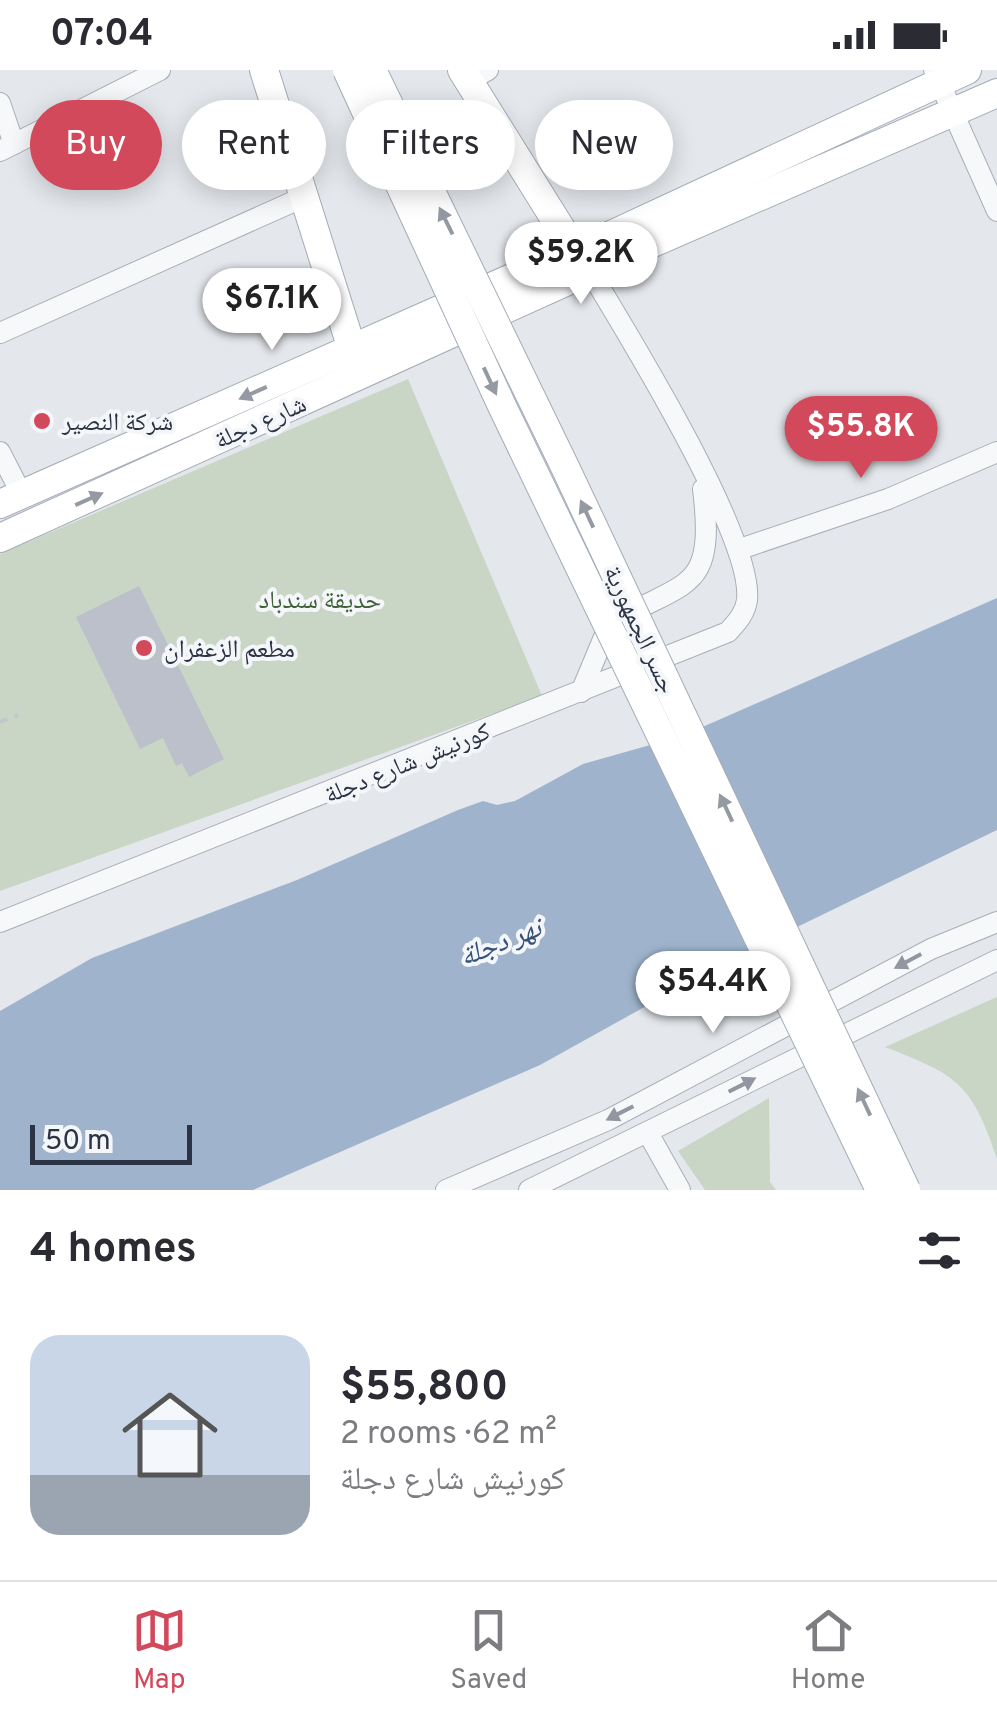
<!DOCTYPE html>
<html lang="en">
<head>
<meta charset="utf-8">
<style>
  body { margin:0; font-family:Overpass,"Noto Naskh Arabic",sans-serif; background:#f7f7f7; color:#2b2b33; height:100vh; display:flex; flex-direction:column; font-size:38px; white-space:nowrap }
  * { box-sizing:border-box; margin:0 }
  p { font-size:32px; color:#7c7c81 }
  .icon { flex:none; width:55px; height:55px; fill:none; stroke:currentColor; stroke-width:2; stroke-linecap:round; stroke-linejoin:round }
  .map { position:relative; height:1120px; overflow:hidden }
  .drawer { display:flex; flex-direction:column; background:#fff; flex:1 }
  .drawer>* { flex:none }
  .banner { position:absolute; left:30px; top:30px; width:938px; height:90px; display:flex; gap:20px }
  .scale { position:absolute; left:30px; bottom:25px; width:162px; box-sizing:border-box; padding-left:10px; border:5px solid #2b3445; border-top:0; font-size:28px; line-height:35px; white-space:nowrap; color:#2b3445; -webkit-text-stroke:8px #f4f6f9; paint-order:stroke }
  .price { position:absolute; translate:-50% -85px; padding:0 22px; border-radius:35px; background:#fff; color:#222; font-size:32px; line-height:65px; filter:drop-shadow(0 2px 5px #0008) }
  .price::after { content:''; position:absolute; left:50%; top:60px; width:30px; height:22px; margin-left:-15px; background:inherit; clip-path:polygon(0 0,100% 0,50% 100%) }
  .price.selected { background:#d1495b; color:#fff }
  ul { padding:0; list-style:none }
  li { display:flex; align-items:center; gap:30px; height:250px; padding:0 30px }
  li+li { border-top:2px solid #e1e1e2 }
  li span { display:grid; place-items:center; flex:none; width:280px; height:200px; border-radius:30px; color:#555 }
  li>.icon { margin-inline-start:auto }
  span .icon { width:120px; height:120px; fill:#fffc; stroke-width:1 }
  li b { font-size:42px }
  h2 { display:flex; justify-content:space-between; align-items:center; height:120px; padding:0 30px; font-size:42px }
  .pill { padding:0 35px; border-radius:45px; background:#fff; box-shadow:0 5px 25px #0003; font-size:35px; line-height:90px }
  .pill.selected { background:#d1495b; color:#fff }
  .status { display:flex; justify-content:space-between; align-items:center; height:70px; padding:0 50px; background:#fff; direction:ltr }
  .status svg { height:28px; fill:currentColor }
  .tabs { display:flex; justify-content:space-around; align-items:center; height:140px; border-top:2px solid #e1e1e2; background:#fff; font-size:28px; color:#7c7c81 }
  .tabs a { display:grid; justify-items:center; gap:5px }
  .tabs .selected { color:#d1495b }
  .map>svg:first-child { display:block }
  .green { fill:#c9d6c5 }
  .water { fill:#9fb4cc }
  .building { fill:#bbc0ca }
  .lines { fill:none; stroke-linecap:round; stroke-linejoin:round }
  .minor-casing { stroke:#a9aeb7; stroke-width:22 }
  .major-casing { stroke:#a3abb8; stroke-width:30 }
  .path { stroke:#c2c5cb; stroke-width:4; stroke-dasharray:8 8; stroke-linecap:butt }
  .minor { stroke:#f7f8fa; stroke-width:20 }
  .major { stroke:#fff; stroke-width:28 }
  .major-bridge-casing { stroke:#a3abb8; stroke-width:30; stroke-linecap:butt }
  .major-bridge { stroke:#fff; stroke-width:28 }
  .oneway { fill:#959aa2 }
  .oneway2 { fill:#9196a0 }
  .poi-dot { fill:#d1495b; stroke:#f4f6f9; stroke-width:4 }
  .labels { text-anchor:middle; stroke-width:8; stroke-linejoin:round; paint-order:stroke }
  .poi-label { font-size:25px; fill:#2b3445; stroke:#f4f6f9; text-anchor:start }
  .street-label { font-size:25px; fill:#2b3445; stroke:#f4f6f9 }
  .park-label { font-size:25px; fill:#3f6138; stroke:#f4f6f9 }
  .water-label { font-size:28px; font-style:italic; fill:#34527a; stroke:#f4f6f9 }
</style>
</head>
<body>
<div class="status"><b>07:04</b><svg viewBox="0 0 49 12"><path d="M0 12V9h3v3zM5 12V6h3v6zM10 12V3h3v9zM15 12V0h3v12zM26 1h20v11H26zM47 4h2v5h-2z"/></svg></div>
<div class="map">
<svg width="997" height="1120" viewBox="0 0 997 1120">
  <rect width="100%" height="100%" fill="#e4e7ec"/>
  <g class="green">
    <polygon points="408,309 542,626 0,821 0,484"/>
    <path d="M997 927V1089C972 1013 957 1005 885 977Z"/>
    <polygon points="769,1028 770,1112 776,1120 705,1120 678,1081"/>
  </g>
  <polygon class="water" points="997,528 997,760 729,890 540,995 253,1120 0,1120 0,941 92,888 297,810 458,740 483,731 497,735 515,731 583,694 682,666"/>
  <polygon class="building" points="139,516 224,689 189,707 182,693 176,696 163,668 140,679 76,547"/>
  <g class="lines">
    <defs>
      <g id="minor">
        <polyline points="934,0 997,141"/>
        <polyline points="468,11 488,0"/>
        <polyline points="0,33 14,74"/>
        <polyline points="0,81 160,0"/>
        <polyline points="0,263 306,126"/>
        <polyline points="0,382 22,425"/>
        <polyline points="740,479 888,429 997,382"/>
        <path d="M581 622 609 555C685 508 716 526 703 419"/>
        <path d="M0 852 728 562C737 552 745 544 747 530 754 468 627 263 591 203"/>
        <polyline points="648,1063 680,1120"/>
        <polyline points="446,1120 608,1050 931,879 997,852"/>
        <polyline points="529,1120 997,890"/>
      </g>
      <g id="major">
        <polyline points="264,0 352,279"/>
        <polyline points="462,0 573,178"/>
        <polyline points="583,178 967,0"/>
        <polyline points="593,199 997,23"/>
        <polyline points="0,434 566,184"/>
        <polyline points="0,468 574,208"/>
      </g>
    </defs>
    <use href="#minor" class="minor-casing"/>
    <use href="#major" class="major-casing"/>
    <polyline class="path" points="0,652 18,645"/>
    <use href="#minor" class="minor"/>
    <use href="#major" class="major"/>
    <defs>
      <g id="major-bridge">
        <polyline points="347,0 502,336 880,1120"/>
        <polyline points="372,0 565,397 906,1120"/>
      </g>
    </defs>
    <use href="#major-bridge" class="major-bridge-casing"/>
    <use href="#major-bridge" class="major-bridge"/>
  </g>
  <defs><path id="oneway-solid" d="M-6-.8H1V-3.2L6.5 0L1 3.2V.8H-6Z" transform="scale(2.5)"/></defs>
  <g class="oneway">
    <use href="#oneway-solid" transform="translate(446 151) rotate(-116)"/>
    <use href="#oneway-solid" transform="translate(490 311) rotate(65)"/>
    <use href="#oneway-solid" transform="translate(253 323) rotate(156)"/>
    <use href="#oneway-solid" transform="translate(89 429) rotate(-24)"/>
    <use href="#oneway-solid" transform="translate(587 444) rotate(-115)"/>
    <use href="#oneway-solid" transform="translate(726 738) rotate(-115)"/>
    <use href="#oneway-solid" transform="translate(864 1032) rotate(-115)"/>
  </g>
  <g class="oneway2">
    <use href="#oneway-solid" transform="translate(908 891) rotate(152)"/>
    <use href="#oneway-solid" transform="translate(742 1015) rotate(-27)"/>
    <use href="#oneway-solid" transform="translate(620 1043) rotate(153)"/>
  </g>
  <g class="poi-dot">
    <circle cx="42" cy="351" r="10"/>
    <circle cx="144" cy="578" r="10"/>
  </g>
  <g class="labels">
    <g class="poi-label">
      <text x="62" y="360">شركة النصير</text>
      <text x="164" y="587">مطعم الزعفران</text>
    </g>
    <g class="street-label">
      <text transform="translate(260 351) rotate(-24)" y="9">شارع دجلة</text>
      <text transform="translate(641 559) rotate(65)" y="9">جسر الجمهورية</text>
      <text transform="translate(407 692) rotate(-22)" y="9">كورنيش شارع دجلة</text>
    </g>
    <g class="park-label">
      <text x="320" y="538">حديقة سندباد</text>
    </g>
    <g class="water-label">
      <text transform="translate(500 871) rotate(-22)" y="10">نهر دجلة</text>
    </g>
  </g>
</svg>
<div class="scale">50 m</div>
<b class="price" style="left:581px;top:237px">$59.2K</b>
<b class="price" style="left:272px;top:283px">$67.1K</b>
<b class="price selected" style="left:861px;top:411px">$55.8K</b>
<b class="price" style="left:713px;top:966px">$54.4K</b>
<div class="banner">
<a class="pill selected">Buy</a>
<a class="pill">Rent</a>
<a class="pill">Filters</a>
<a class="pill">New</a>
</div>
</div>
<section class="drawer">
<h2>4 homes<svg class="icon" aria-label="filters" viewBox="0 0 24 24"><path d="M4 7h16M4 17h16"/><circle cx="9" cy="7" r="2"/><circle cx="15" cy="17" r="2"/></svg></h2>
<ul>
<li><span style="background:linear-gradient(#c9d6e8 70%,#9aa5b1 0)"><svg class="icon" aria-label="home" viewBox="0 0 24 24"><path d="M3 11l9-7 9 7M6 9v11h12V9"/></svg></span><div><b>$55,800</b><p>2 rooms · 62 m²</p><p>كورنيش شارع دجلة</p></div></li>
</ul>
</section>
<nav class="tabs">
<a class="selected"><svg class="icon" aria-label="map" viewBox="0 0 24 24"><path d="M3 6l6-2 6 2 6-2v14l-6 2-6-2-6 2zM9 4v14M15 6v14"/></svg>Map</a>
<a><svg class="icon" aria-label="saved" viewBox="0 0 24 24"><path d="M7 4h10v16l-5-4-5 4z"/></svg>Saved</a>
<a><svg class="icon" aria-label="home" viewBox="0 0 24 24"><path d="M3 11l9-7 9 7M6 9v11h12V9"/></svg>Home</a>
</nav>
</body>
</html>
